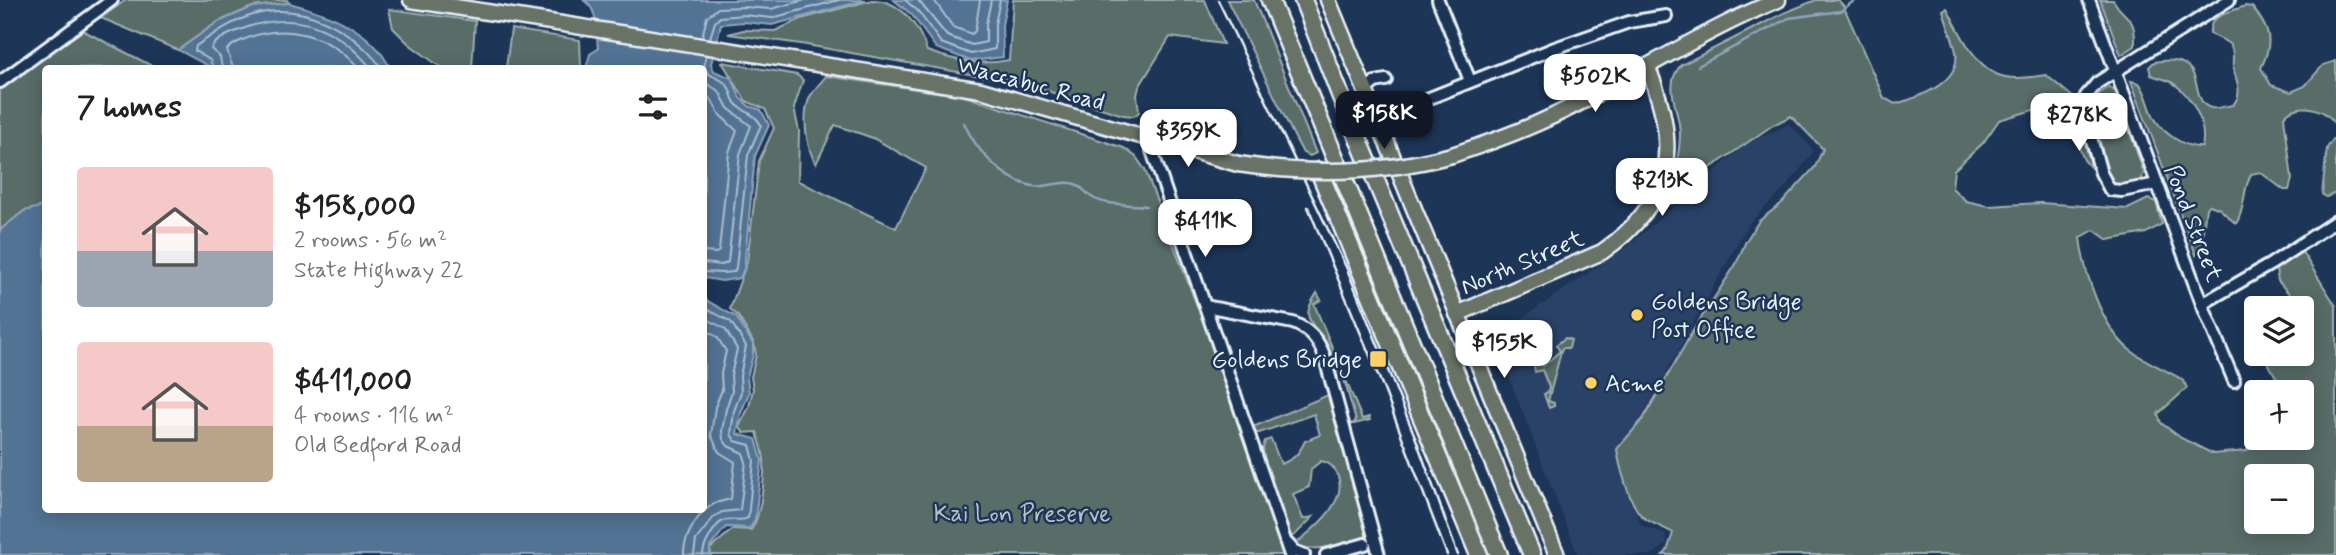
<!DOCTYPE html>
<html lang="en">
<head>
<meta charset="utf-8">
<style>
  body { margin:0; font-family:Mynerve,sans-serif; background:#f2f2f2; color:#222; height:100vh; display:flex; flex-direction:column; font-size:26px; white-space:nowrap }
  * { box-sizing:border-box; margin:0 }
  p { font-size:23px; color:#767676 }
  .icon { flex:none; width:38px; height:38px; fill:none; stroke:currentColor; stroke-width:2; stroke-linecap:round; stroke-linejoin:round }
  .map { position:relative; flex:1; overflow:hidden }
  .panel { position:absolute; left:42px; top:65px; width:665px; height:448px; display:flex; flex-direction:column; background:#fff; border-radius:7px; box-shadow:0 4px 18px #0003 }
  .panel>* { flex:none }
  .tools { position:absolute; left:2244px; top:296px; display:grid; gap:14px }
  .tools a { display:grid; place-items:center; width:70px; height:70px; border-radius:7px; background:#fff; box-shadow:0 4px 18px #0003; font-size:35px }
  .price { position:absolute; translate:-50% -60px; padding:0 16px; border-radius:14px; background:#fff; color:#222; font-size:23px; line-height:46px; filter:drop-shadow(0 2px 4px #0008) }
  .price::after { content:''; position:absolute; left:50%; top:42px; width:21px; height:16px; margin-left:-10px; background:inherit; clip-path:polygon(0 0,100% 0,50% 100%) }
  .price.current { background:#111827; color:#fff }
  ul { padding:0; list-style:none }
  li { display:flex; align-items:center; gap:21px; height:175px; padding:0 35px }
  li span { display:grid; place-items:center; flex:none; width:196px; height:140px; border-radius:7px; color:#555 }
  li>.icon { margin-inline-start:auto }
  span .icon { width:84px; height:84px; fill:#fffc; stroke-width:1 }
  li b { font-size:30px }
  h2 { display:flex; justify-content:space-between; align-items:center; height:84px; padding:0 35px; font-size:30px }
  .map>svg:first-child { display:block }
  .built { fill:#2c4367 }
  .green { fill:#596c67; stroke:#a0aeb0; stroke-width:2; fill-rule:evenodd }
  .water { fill:#537394; stroke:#8fa5bc; stroke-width:2 }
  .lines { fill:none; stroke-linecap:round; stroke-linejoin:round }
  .shore { stroke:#acbfd0; stroke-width:2 }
  .stream { stroke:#8fa5bc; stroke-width:2.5 }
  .minor-casing { stroke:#e8f1f8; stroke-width:16 }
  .major-casing { stroke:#e8f1f8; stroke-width:19 }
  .highway-casing { stroke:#e8f1f8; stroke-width:21 }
  .minor { stroke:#1d3557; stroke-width:10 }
  .major { stroke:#697266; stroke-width:14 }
  .highway { stroke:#697266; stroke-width:16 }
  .rail { stroke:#e8f1f8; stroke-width:2.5 }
  .major-bridge-casing { stroke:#e8f1f8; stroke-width:19; stroke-linecap:butt }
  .major-bridge { stroke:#697266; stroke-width:14 }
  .poi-dot { fill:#ffd166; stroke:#1d3557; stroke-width:2.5 }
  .labels { text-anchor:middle; stroke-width:5; stroke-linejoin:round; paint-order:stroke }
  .street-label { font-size:24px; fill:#e8f1f8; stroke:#1d3557 }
  .poi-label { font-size:24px; fill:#e8f1f8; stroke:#1d3557; text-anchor:start }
  .park-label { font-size:24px; fill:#b6c2c5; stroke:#1d3557 }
</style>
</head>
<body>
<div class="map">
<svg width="2336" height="555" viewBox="0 0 2336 555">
  <rect width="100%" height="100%" fill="#1d3557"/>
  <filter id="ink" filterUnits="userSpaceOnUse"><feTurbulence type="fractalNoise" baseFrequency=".0143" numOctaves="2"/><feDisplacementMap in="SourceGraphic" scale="14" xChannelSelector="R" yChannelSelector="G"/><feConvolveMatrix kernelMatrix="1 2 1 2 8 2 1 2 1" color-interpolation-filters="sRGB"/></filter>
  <g filter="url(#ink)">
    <polygon class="built" points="1789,124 1814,151 1787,186 1748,224 1620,456 1627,493 1641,525 1665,534 1667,544 1651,555 1578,555 1498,349 1515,323 1627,247 1745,145"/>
    <g class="green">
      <polygon points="126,0 287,0 289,3 252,7 218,22 178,50 101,18"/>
      <path d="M872 0C901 0 919 26 927 51 955 61 979 66 1009 60L1013 0H1205L1223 44 1170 37 1139 87 1137 95 1139 112 1134 116 1123 115 1025 84 801 44 728 34 743 30 775 31 801 19Z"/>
      <polygon points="1227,0 1254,0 1316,153 1310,156 1303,153 1295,138"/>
      <path d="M1816 0H1838L1843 5 1884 98 1895 104C1918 98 1961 83 1956 52 1953 38 1947 24 1943 10L1947 8C1959 30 1972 62 1996 74 2011 81 2031 77 2046 75L2079 102 2092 169 2084 160 2077 142 2054 116 2033 110 1999 120 1983 143 1954 170 1952 188 1966 201 1989 206 2040 203 2128 209 2148 199 2156 202 2162 224 2146 233 2108 240 2094 230 2080 238C2084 272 2102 328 2130 350 2146 362 2166 370 2183 380L2187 388 2158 414 2161 423 2181 438 2213 454 2246 451 2255 443 2256 438H2301V392H2272L2277 379 2263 354H2301V308H2297L2298 304 2278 281 2276 269 2302 252 2336 306V555H1663L1667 551 1673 533C1664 527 1651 524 1643 517 1630 507 1619 464 1617 449L1643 419 1694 329 1736 264 1746 241 1759 221 1782 203 1815 167 1823 149 1791 116 1773 125 1696 178 1681 197 1672 204 1669 201C1673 180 1680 156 1680 134 1680 110 1662 86 1681 65L1784 13ZM2256 476H2301V522H2256Z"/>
      <path d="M2100 0H2113C2126 22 2136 14 2135 46L2121 55Z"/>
      <path d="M2245 6 2252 7C2270 29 2274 41 2261 68L2271 85 2291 92 2305 86 2323 65 2336 61V128C2332 109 2297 99 2284 117L2292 179 2289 190H2284L2260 172 2251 174C2242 192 2246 207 2236 224L2220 209 2210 205 2206 208 2201 247 2196 255 2131 81 2139 83C2148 94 2148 107 2155 119 2164 134 2185 148 2202 147 2207 124 2193 97 2173 83 2167 79 2158 78 2151 75L2149 67 2154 62C2212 51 2186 102 2211 108 2217 109 2226 106 2233 105 2244 92 2236 81 2233 67 2232 60 2235 52 2230 45 2225 39 2216 38 2210 33 2208 15 2231 12 2245 6Z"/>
      <polygon points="389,9 475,21 472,68 443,68 439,66 409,44 393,28"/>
      <polygon points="511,29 580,40 581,68 506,68"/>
      <polygon points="82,30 154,67 46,68 45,206 24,211 0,230 0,90"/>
      <path d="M722 62 797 75 803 80 794 108 799 131 798 181 896 228 926 168 873 138 835 125 816 164C806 147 802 117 809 99 812 91 821 83 826 76L964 96 1124 148 1136 157 1145 170 1225 379 1223 381 1284 555H711L710 549 733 529 751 530C761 517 765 476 764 459 763 450 759 440 757 432L744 433 739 427 749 407 753 389 751 377 756 355 754 343 738 316 730 309 747 262 759 161 774 128 765 109 746 101Z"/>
      <polygon points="2109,87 2116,92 2144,173 2141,180 2131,185 2115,184 2109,177 2090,106 2100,93"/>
      <polygon points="2336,135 2336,193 2326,197 2322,194 2327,148"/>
      <path d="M1317 293 1321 300 1314 304 1362 419 1369 417 1370 420 1350 425 1356 421 1343 376H1336C1333 365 1331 352 1325 342 1312 320 1299 320 1317 293Z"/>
      <polygon points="1565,338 1571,340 1569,348 1562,348 1548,401 1554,403 1554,406 1549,408 1544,394 1548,392 1549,387 1542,370 1535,372 1534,366 1538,362 1543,366 1560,351 1556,345"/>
      <path d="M1328 395 1367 536C1344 544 1317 554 1294 545 1312 530 1350 502 1337 474 1334 467 1328 462 1321 461L1311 469 1309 487 1293 494 1303 519 1313 517 1295 535 1289 537 1264 460 1263 448 1265 441 1271 439 1281 464C1294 459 1299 454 1305 441L1320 435 1314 414 1259 433H1256L1253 427Z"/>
    </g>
    <g class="water">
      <path d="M583 0H866L772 25 744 22 721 24 711 64 714 71 732 78 740 98 749 106 761 110 769 125 755 156 744 269 740 278 722 281 704 278V68H586L590 54 598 49C596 33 599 8 583 0Z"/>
      <polygon points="894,0 1007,0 1002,25 1003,57 971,61 936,48 912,15"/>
      <path d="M289 3C327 13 372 29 390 68H212L178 50 218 22 253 7Z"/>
      <polygon points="45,206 46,509 704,509 704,299 736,317 753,344 753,355 747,377 749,393 741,413 737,434 756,439 762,460 755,520 750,528 726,527 710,547 710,555 0,555 0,230 24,211"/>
    </g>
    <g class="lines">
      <g class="shore">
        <polyline points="905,0 918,11 941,43 971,54 995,49 995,24 1000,0"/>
        <polyline points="918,0 947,36 972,45 986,42 986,24 991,0"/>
        <polyline points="934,0 953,27 972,34 975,31 980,0"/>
        <polyline points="702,37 707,17 718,8 744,7 771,9 805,0"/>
        <polyline points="710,38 715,22 720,17 744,15 772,18 839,0"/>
        <path d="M213 68 210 60 195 51 196 46C214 34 232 21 253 15 303 0 353 30 382 68"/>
        <path d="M222 68 220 57 211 49C215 40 227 35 237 31 290 9 335 24 371 68"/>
        <path d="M233 68 227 50C232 44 238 42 245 39 285 22 330 35 358 68"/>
        <polyline points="704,82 719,91 728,108 751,126 740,154 728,262 722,265 704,263"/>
        <polyline points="704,95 711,99 720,115 737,131 729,152 719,251 716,253 704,252"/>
        <path d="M704 272 722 273 734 272 736 268 748 155 761 125C755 113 745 113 736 104 731 98 731 88 726 84 715 73 700 79 706 55"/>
        <path d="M684 555C683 538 698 512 714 504 719 501 725 501 731 499L735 462 719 452 711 435 715 407 722 390 721 374 726 351 717 337 704 329"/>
        <polyline points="694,555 696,540 714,517 722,512 740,510 746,462 743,453 728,446 723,439 722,431 726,409 732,391 731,375 737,349 725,329 704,317"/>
        <path d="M703 555C703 546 715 523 725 520 733 518 741 522 748 518L754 461 750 445 735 441 731 434 734 411 741 392 740 376 746 346 731 322 704 307"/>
      </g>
      <g class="stream">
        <polyline points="1698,66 1789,18 1841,11 1855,0"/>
        <path d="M964 123C976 150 1002 180 1033 186 1046 188 1059 181 1071 183 1081 184 1085 193 1093 198 1107 206 1131 204 1146 206"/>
      </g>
      <defs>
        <g id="minor">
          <polyline points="1438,0 1470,81"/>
          <polyline points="2089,0 2202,304 2234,381"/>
          <polyline points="0,82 112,0"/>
          <polyline points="1365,90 1375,82 1386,80"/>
          <polyline points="1377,119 1555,48 1629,22 1666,16"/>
          <polyline points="1148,139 1290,555"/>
          <polyline points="2157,184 2122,191 2110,190 2101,173 2082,106 2086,96 2097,83 2229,0"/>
          <polyline points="2202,304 2271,264 2336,221"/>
          <path d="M1205 306 1293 323C1309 329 1318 339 1324 355L1379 555"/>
          <polyline points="1288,544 1294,551 1304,555"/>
          <polyline points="1326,555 1365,544"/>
        </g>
        <g id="major">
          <polyline points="411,0 981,90 1238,164"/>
          <polyline points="1328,0 1557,555"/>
          <path d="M1452 155C1486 144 1520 132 1553 116 1629 80 1700 32 1778 0"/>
          <path d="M1457 314 1602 252C1675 201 1680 144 1647 66"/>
        </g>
        <g id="highway">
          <polyline points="1270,0 1499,555"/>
          <polyline points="1303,0 1343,102 1532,555"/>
          <polyline points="1319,171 1479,555"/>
        </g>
      </defs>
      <use href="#minor" class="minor-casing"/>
      <use href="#major" class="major-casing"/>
      <use href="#highway" class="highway-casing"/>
      <use href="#minor" class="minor"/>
      <use href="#major" class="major"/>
      <use href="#highway" class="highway"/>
      <g class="rail">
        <polyline points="1218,0 1347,269 1416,439 1458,555"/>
        <polyline points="1308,207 1383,387 1447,555"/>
      </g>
      <defs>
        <path id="major-bridge" d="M1238 164C1310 175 1381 174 1452 155"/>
      </defs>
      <use href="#major-bridge" class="major-bridge-casing"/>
      <use href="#major-bridge" class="major-bridge"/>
    </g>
  </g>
  <g class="poi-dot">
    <circle cx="1637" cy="315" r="7"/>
    <rect x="1369" y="350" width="18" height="18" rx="3.5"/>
    <circle cx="1591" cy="383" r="7"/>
  </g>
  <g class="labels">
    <g class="street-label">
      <text transform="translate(1031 83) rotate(15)" y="8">Waccabuc Road</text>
      <text transform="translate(2194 223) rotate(69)" y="8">Pond Street</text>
      <text transform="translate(1522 262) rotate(-23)" y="8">North Street</text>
    </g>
    <g class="poi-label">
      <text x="1651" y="309">Goldens Bridge<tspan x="1651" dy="28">Post Office</tspan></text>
      <text x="1362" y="367" text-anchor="end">Goldens Bridge</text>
      <text x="1605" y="391">Acme</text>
    </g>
    <g class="park-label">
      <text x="1022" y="521">Kai Lon Preserve</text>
    </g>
  </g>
</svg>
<div class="tools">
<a><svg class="icon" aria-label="layers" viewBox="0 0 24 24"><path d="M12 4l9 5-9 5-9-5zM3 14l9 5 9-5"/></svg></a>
<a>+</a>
<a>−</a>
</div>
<b class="price" style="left:1595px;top:114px">$502K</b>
<b class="price current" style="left:1384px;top:151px">$158K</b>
<b class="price" style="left:2079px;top:153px">$278K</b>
<b class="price" style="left:1188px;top:169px">$359K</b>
<b class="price" style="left:1662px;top:218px">$213K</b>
<b class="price" style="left:1205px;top:259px">$411K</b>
<b class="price" style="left:1504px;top:380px">$155K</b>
<section class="panel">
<h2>7 homes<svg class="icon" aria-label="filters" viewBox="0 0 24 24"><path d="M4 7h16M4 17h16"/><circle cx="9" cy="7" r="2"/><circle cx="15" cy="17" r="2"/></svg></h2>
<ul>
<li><span style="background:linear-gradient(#f6c9c9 60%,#9aa5b1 0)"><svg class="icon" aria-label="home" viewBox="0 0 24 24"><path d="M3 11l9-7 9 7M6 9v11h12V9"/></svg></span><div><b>$158,000</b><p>2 rooms · 56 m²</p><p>State Highway 22</p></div></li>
<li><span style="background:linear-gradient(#f6c9c9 60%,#b9a48a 0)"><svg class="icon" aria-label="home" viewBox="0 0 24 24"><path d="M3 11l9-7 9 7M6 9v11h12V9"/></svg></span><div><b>$411,000</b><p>4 rooms · 116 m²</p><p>Old Bedford Road</p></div></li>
</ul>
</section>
</div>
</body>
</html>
